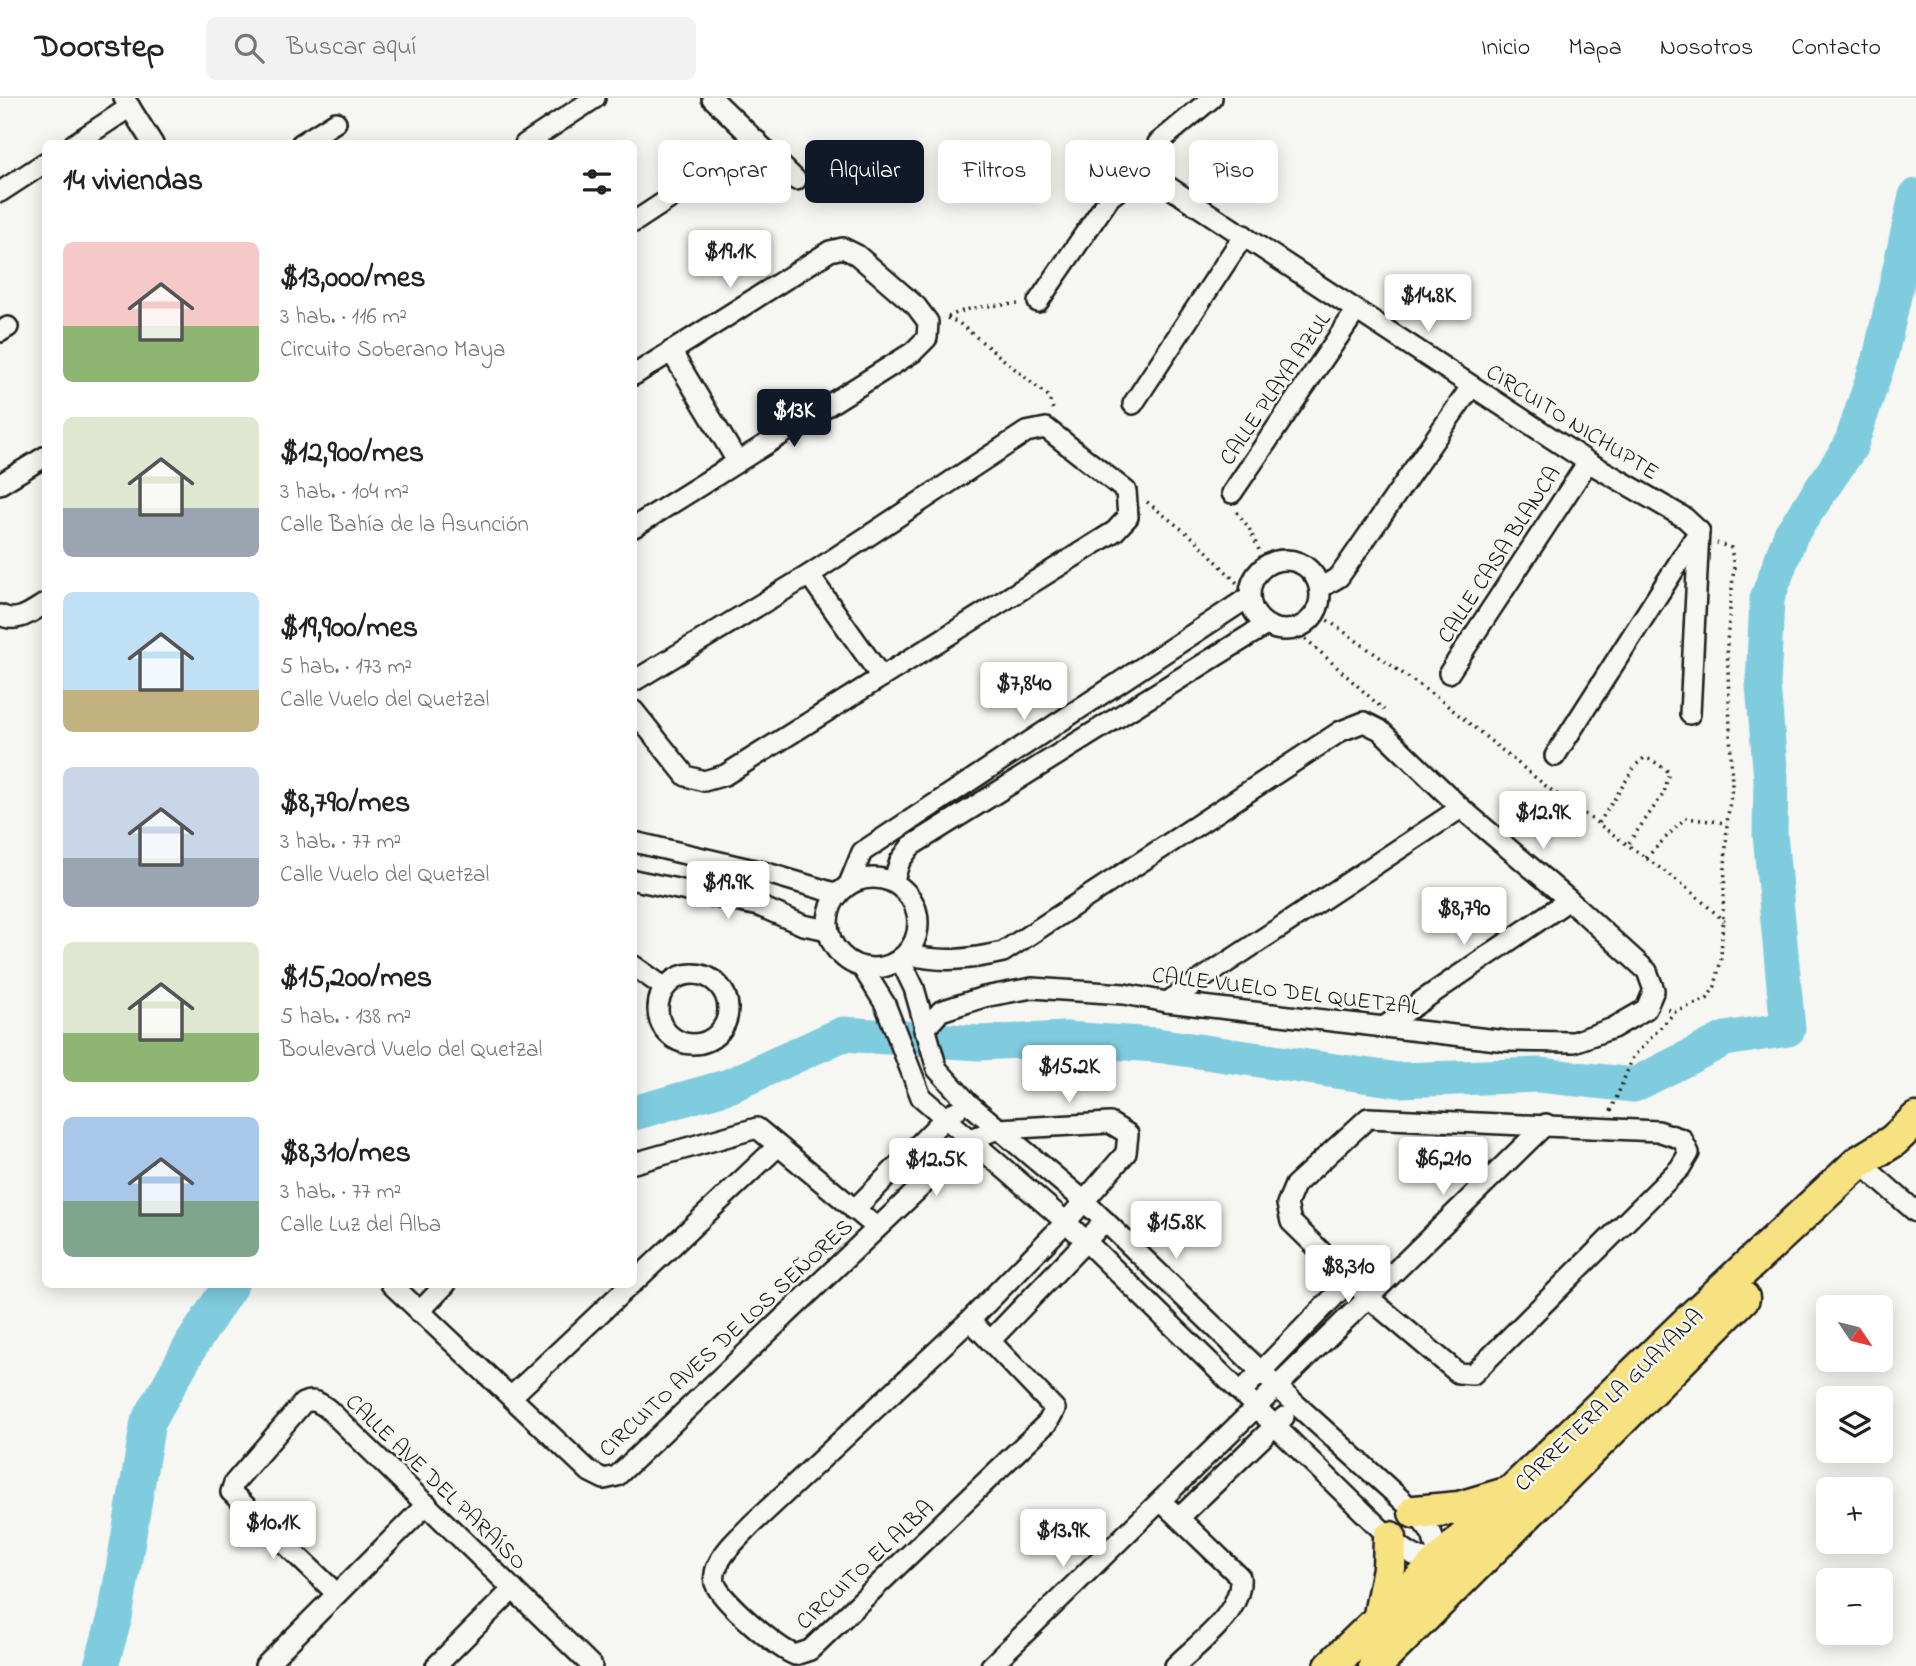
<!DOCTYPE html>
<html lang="es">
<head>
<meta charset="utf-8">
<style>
  body { margin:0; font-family:"Indie Flower",sans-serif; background:#f2f2f2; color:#222; height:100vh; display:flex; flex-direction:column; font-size:26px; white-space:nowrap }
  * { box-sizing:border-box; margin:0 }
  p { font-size:23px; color:#767676 }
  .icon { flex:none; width:38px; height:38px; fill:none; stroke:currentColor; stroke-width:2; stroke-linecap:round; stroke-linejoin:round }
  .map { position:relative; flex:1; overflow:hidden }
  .side { position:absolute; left:42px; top:42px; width:595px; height:1148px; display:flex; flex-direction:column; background:#fff; border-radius:10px; box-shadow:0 4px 18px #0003 }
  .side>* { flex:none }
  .top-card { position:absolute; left:658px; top:42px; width:665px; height:63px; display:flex; gap:14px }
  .needle { width:46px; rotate:125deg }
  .buttons { position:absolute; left:1816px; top:1197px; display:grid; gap:14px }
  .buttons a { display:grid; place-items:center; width:77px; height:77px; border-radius:10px; background:#fff; box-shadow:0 4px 18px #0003; font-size:35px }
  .price { position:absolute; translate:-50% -60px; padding:0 16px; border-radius:7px; background:#fff; color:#222; font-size:23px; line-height:46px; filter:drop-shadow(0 2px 4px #0008) }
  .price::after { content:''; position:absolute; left:50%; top:42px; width:21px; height:16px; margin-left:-10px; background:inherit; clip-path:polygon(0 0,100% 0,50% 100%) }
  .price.on { background:#111827; color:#fff }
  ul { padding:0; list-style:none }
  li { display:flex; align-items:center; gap:21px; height:175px; padding:0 21px }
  li span { display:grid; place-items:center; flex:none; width:196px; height:140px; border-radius:10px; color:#555 }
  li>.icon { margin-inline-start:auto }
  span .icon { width:84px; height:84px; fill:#fffc; stroke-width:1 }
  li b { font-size:30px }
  h2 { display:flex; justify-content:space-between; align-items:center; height:84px; padding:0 21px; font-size:30px }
  .pill { padding:0 24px; border-radius:10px; background:#fff; box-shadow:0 4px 18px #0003; font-size:24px; line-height:63px }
  .pill.on { background:#111827; color:#fff }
  header { display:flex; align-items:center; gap:42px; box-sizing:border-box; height:98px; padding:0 35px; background:#fff; border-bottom:2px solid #e0e0e0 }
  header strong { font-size:33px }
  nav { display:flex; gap:38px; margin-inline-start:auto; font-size:24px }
  .search { width:490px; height:63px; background:#f2f2f2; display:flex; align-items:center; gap:18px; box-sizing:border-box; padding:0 24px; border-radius:10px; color:#767676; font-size:26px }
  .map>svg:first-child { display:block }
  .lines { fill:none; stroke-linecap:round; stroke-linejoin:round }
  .river { stroke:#7fccde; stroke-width:35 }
  .street-casing { stroke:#1c1c1c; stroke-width:24 }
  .primary-casing { stroke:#1c1c1c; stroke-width:37 }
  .path { stroke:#1c1c1c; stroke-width:3.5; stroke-dasharray:2 5; stroke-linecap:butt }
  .street { stroke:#f6f6f2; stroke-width:19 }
  .primary { stroke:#f7e281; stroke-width:32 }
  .labels { text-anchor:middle; stroke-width:5; stroke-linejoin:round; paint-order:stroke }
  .street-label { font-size:23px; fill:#1c1c1c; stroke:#f6f6f2 }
</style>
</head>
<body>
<header>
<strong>Doorstep</strong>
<div class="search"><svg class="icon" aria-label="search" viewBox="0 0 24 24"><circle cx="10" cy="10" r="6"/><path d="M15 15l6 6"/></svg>Buscar aquí</div>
<nav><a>Inicio</a><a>Mapa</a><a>Nosotros</a><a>Contacto</a></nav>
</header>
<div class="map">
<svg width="1916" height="1568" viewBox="0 0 1916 1568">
  <rect width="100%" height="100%" fill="#f6f6f2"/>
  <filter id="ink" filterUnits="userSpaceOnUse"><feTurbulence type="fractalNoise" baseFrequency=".0143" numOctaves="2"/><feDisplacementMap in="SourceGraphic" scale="14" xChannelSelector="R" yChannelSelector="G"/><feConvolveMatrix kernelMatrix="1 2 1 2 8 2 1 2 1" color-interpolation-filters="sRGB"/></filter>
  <g filter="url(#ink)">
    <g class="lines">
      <g class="river">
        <polyline points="634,1015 729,988 843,936 979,945 1066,941 1156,947 1398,982 1539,977 1634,987 1725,941 1788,931 1770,736 1771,680 1763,587 1767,501 1791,436 1850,349 1881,256 1916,98"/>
        <polyline points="101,1568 115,1519 148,1324 192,1246 231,1186"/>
      </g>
      <defs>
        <g id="street">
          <polyline points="124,0 153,46"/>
          <polyline points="712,0 796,82"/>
          <polyline points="1158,45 1212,0"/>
          <polyline points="74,46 130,9"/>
          <polyline points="301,46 336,24"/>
          <polyline points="525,46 595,0"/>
          <polyline points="0,94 46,64"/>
          <polyline points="634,124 757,43"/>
          <polyline points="1038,204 1110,99 1136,79 1161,84 1588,364 1685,420 1699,433"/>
          <polyline points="0,234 8,229"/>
          <polyline points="671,253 737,363"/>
          <polyline points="634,277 830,153 843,150 857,157 916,208 928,224 927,240 913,254 634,429"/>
          <polyline points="1133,306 1244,137"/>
          <polyline points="0,386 46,358"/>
          <polyline points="1232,395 1356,213"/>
          <circle cx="1285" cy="497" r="35"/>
          <polyline points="809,477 880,577"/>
          <polyline points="1320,490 1339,479 1471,289"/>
          <path d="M0 517C18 526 31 514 46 505"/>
          <polyline points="1449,575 1588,364"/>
          <polyline points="634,583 809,477 1026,334 1046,330 1126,393 1128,419 1115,433 725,677 704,683 686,678 634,613"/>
          <polyline points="1690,616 1699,433"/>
          <polyline points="1555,658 1699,433"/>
          <polyline points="634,744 767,775 838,796"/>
          <circle cx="873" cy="825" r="45"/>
          <polyline points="634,782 759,808 803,827 828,832"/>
          <polyline points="893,784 900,763 911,748 1266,527"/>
          <polyline points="849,786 862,754 1249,499"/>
          <path d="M907 856C941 865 968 862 1003 854L1341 633 1364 624 1380 632 1461 710 1569 802 1647 873 1654 892 1646 911 1613 930 1574 944 1506 943 1167 904 1124 896 1032 890 984 899 941 913 924 932"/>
          <polyline points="634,868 665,890"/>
          <path d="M862 869 885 906 921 999 1066 1124 1390 1440C1406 1453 1418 1463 1440 1464L1432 1436 1415 1414 1278 1290 1083 1102 968 1005 937 971 914 890 900 861"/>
          <circle cx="693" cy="911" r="35"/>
          <polyline points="1167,904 1461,710"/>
          <polyline points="1382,930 1569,802"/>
          <polygon points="1368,1020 1658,1033 1682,1041 1689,1055 1680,1070 1473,1276 1458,1275 1369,1200 1291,1124 1287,1106 1295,1087"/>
          <polyline points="1859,1064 1916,1114"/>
          <polyline points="634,1065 757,1030 876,1129"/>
          <polyline points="854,1112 945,1020 956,1013"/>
          <polyline points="634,1184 777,1049"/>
          <path d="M391 1186 590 1374 604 1381 617 1378 971 1041 998 1031 1110 1025 1128 1036 1126 1055 1066 1124 970 1222 751 1427C740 1439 723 1453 717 1469 715 1472 714 1481 715 1485 721 1503 777 1550 795 1557L810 1552 1048 1324 1055 1311 970 1222"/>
          <polyline points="419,1214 446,1186"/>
          <polyline points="990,1243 1105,1123"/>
          <polyline points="1241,1294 1351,1181"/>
          <polyline points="512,1298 631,1186"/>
          <path d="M1162 1404 1240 1479C1243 1515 1198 1545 1175 1568"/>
          <polyline points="1179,1420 1284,1319"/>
          <path d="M337 1496 231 1394 234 1385 303 1305C313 1300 320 1305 328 1311L592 1568"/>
          <polyline points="265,1568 427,1406"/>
          <polyline points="436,1568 513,1491"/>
          <polyline points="991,1568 1546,1026"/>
        </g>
        <g id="primary">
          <polyline points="1415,1414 1459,1410 1506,1396"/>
          <polyline points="1379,1522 1389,1470 1390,1440"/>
          <polyline points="1331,1568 1695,1217 1859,1064 1893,1043 1916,1021"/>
          <polyline points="1375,1568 1743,1200"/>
        </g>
      </defs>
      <use href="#street" class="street-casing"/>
      <use href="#primary" class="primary-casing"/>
      <g class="path">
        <path d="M948 219C972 207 992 208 1018 206"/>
        <polyline points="947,220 959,225 1048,298 1053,311"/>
        <polyline points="1147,404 1197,443 1237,485"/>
        <polyline points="1237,414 1249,430 1263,461 1257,474"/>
        <polyline points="1316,514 1443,604 1547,689 1685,788 1724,823"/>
        <polyline points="1295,531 1384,612"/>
        <polyline points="1599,725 1636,667 1644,660 1652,662 1669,674 1664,695 1628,746"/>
        <polyline points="1646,760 1685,720 1727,725"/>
        <polyline points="1668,911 1675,914 1707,901 1715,888 1721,861 1727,725 1732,689 1727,543 1734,469 1731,450 1717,445"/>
        <polyline points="1611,1013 1633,959 1675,914"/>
      </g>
      <use href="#street" class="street"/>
      <use href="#primary" class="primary"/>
    </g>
  </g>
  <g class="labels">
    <g class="street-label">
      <text transform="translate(1274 290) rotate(-56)" y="8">CALLE PLAYA AZUL</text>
      <text transform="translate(1573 323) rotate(32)" y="8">CIRCUITO NICHUPTE</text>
      <text transform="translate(1498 456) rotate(-57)" y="8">CALLE CASA BLANCA</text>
      <text transform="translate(1286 892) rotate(7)" y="8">CALLE VUELO DEL QUETZAL</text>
      <text transform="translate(725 1239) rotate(-43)" y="8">CIRCUITO AVES DE LOS SEÑORES</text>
      <text transform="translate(1608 1301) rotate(-44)" y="8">CARRETERA LA GUAYANA</text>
      <text transform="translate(437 1383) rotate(44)" y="8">CALLE AVE DEL PARAÍSO</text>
      <text transform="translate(864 1466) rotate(-43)" y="8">CIRCUITO EL ALBA</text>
    </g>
  </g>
</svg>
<div class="buttons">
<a><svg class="needle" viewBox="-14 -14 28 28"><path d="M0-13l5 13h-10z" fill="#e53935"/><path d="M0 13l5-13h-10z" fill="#767676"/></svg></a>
<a><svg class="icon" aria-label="layers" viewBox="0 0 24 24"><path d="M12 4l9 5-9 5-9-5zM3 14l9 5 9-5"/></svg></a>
<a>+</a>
<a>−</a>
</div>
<b class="price" style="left:730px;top:192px">$19.1K</b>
<b class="price" style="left:1428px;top:236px">$14.8K</b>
<b class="price on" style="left:794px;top:351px">$13K</b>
<b class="price" style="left:1024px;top:624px">$7,840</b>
<b class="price" style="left:1543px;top:753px">$12.9K</b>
<b class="price" style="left:728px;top:823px">$19.9K</b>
<b class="price" style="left:1464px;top:849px">$8,790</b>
<b class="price" style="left:1069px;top:1007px">$15.2K</b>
<b class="price" style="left:1443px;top:1099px">$6,210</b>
<b class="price" style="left:936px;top:1100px">$12.5K</b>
<b class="price" style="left:1176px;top:1163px">$15.8K</b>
<b class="price" style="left:1348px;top:1207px">$8,310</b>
<b class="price" style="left:273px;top:1463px">$10.1K</b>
<b class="price" style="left:1063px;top:1471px">$13.9K</b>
<div class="top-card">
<a class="pill">Comprar</a>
<a class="pill on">Alquilar</a>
<a class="pill">Filtros</a>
<a class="pill">Nuevo</a>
<a class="pill">Piso</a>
</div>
<section class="side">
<h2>14 viviendas<svg class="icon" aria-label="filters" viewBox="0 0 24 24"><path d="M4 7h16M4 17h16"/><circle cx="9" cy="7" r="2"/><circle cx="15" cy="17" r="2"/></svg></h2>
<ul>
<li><span style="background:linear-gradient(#f6c9c9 60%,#8fb573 0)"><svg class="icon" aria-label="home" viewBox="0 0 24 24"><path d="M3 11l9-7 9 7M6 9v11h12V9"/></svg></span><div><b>$13,000/mes</b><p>3 hab. · 116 m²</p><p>Circuito Soberano Maya</p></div></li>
<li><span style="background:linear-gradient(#dfe7d0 65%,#9aa5b1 0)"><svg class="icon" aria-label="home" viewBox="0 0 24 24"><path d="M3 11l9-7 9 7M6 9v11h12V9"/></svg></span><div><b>$12,900/mes</b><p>3 hab. · 104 m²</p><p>Calle Bahía de la Asunción</p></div></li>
<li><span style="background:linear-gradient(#bfe0f5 70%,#c2b280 0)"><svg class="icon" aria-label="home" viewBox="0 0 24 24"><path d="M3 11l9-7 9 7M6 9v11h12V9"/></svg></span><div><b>$19,900/mes</b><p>5 hab. · 173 m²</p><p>Calle Vuelo del Quetzal</p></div></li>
<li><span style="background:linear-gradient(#c9d6e8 65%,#9aa5b1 0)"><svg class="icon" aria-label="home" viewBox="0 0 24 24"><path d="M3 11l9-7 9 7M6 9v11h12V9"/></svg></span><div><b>$8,790/mes</b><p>3 hab. · 77 m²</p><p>Calle Vuelo del Quetzal</p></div></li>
<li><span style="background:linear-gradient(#dfe7d0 65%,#8fb573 0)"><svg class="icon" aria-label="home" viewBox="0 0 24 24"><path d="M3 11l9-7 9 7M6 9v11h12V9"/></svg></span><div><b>$15,200/mes</b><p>5 hab. · 138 m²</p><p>Boulevard Vuelo del Quetzal</p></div></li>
<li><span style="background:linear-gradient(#a9c7e8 60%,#7fa58c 0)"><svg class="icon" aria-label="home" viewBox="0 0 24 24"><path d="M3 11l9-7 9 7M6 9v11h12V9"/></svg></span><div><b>$8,310/mes</b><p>3 hab. · 77 m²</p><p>Calle Luz del Alba</p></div></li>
</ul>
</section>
</div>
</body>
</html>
